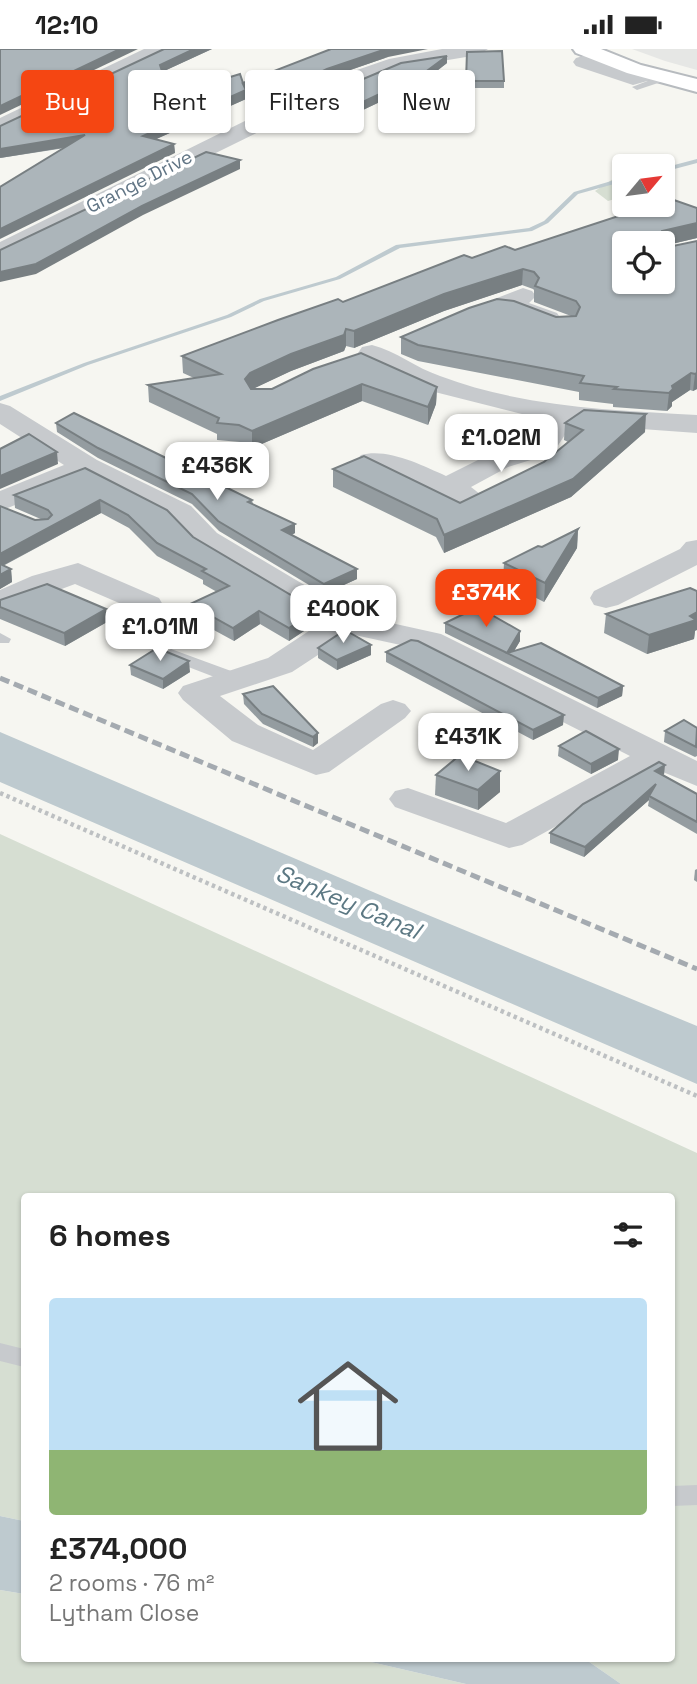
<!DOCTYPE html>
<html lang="en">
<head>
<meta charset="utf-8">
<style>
  body { margin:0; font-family:"Space Grotesk",sans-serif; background:#f6f6f6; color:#222; height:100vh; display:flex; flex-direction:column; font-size:26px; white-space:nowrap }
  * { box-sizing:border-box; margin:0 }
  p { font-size:23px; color:#767676 }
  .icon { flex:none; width:38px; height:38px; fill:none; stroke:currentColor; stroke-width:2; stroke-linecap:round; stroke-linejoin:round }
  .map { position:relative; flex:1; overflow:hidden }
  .side { position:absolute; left:21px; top:1144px; width:654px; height:469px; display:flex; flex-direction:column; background:#fff; border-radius:7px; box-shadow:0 2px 5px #0004 }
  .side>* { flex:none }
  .guide { position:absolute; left:21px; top:21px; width:656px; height:63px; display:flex; gap:14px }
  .needle { width:46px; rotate:61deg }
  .tools { position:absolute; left:612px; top:105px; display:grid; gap:14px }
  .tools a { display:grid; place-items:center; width:63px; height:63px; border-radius:7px; background:#fff; box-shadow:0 2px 5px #0004; font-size:35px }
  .price { position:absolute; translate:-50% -60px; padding:0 16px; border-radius:14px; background:#fff; color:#222; font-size:23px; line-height:46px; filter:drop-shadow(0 2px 4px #0008) }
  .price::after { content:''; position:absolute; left:50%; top:42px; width:21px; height:16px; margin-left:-10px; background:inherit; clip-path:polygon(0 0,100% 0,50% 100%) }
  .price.on { background:#f54612; color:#fff }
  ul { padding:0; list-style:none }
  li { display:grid; align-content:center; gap:14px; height:371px; padding:0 28px }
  li span { display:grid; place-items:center; height:217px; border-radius:7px; color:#555 }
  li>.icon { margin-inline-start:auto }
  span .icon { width:126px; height:126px; fill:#fffc; stroke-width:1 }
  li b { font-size:30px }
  h2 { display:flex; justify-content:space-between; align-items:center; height:84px; padding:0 28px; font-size:30px }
  .pill { padding:0 24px; border-radius:7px; background:#fff; box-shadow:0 2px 5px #0004; font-size:24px; line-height:63px }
  .pill.on { background:#f54612; color:#fff }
  .status { display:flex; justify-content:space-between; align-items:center; height:49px; padding:0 35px; background:#fff; direction:ltr }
  .status svg { height:19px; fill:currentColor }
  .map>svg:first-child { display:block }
  .built { fill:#e6e7e5 }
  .green { fill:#d6ded2 }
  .water { fill:#becacf }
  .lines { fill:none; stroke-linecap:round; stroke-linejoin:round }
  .stream { fill:#becacf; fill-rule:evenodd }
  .primary-casing { stroke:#b7bbbf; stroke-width:4 }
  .path { stroke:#bdc0c2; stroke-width:4.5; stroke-dasharray:3.5 3.5; stroke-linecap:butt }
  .lane { fill:#c7cacd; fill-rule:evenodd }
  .street { fill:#c7cacd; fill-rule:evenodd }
  .primary { fill:#fff; fill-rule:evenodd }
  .rail { stroke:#a4aab0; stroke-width:5; stroke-dasharray:10 5; stroke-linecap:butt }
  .wall { fill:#949ca0 }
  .shaded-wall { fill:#787f82 }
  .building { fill:#acb5ba; stroke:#787f82; stroke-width:2 }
  .labels { text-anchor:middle; stroke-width:7; stroke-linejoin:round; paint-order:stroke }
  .far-street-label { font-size:19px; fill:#617585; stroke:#fff }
  .water-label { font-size:24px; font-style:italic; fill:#5c7883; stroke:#fff }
</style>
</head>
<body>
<div class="status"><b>12:10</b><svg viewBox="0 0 49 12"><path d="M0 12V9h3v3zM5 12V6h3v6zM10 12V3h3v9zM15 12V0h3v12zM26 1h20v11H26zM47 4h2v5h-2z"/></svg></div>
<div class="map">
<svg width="697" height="1635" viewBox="0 0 697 1635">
  <rect width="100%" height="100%" fill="#f6f6f1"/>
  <polygon class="built" points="632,0 697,0 697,21 665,12"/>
  <g class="green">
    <polygon points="625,127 625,147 608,152 595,142 613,130"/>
    <polygon points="0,785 697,1104 697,1635 621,1635 585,1610 672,1610 672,1148 24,1148 24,1472 0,1467"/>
    <polygon points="0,1541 24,1545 24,1610 358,1610 466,1635 0,1635"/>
  </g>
  <g class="water">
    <polygon points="0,683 394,852 697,977 697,1035 0,733"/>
    <polygon points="0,1467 24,1472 24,1545 0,1541"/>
    <polygon points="358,1610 585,1610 621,1635 466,1635"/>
  </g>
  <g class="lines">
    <g class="stream">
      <polygon points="697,110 697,114 663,123 663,119"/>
      <polygon points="625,128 625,132 578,145 548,174 532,182 400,199 340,230 264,252 231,268 88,316 0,352 0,347 84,314 227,266 260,250 336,228 396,196 529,179 544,172 574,143"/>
    </g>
    <defs>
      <polygon id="primary" points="573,0 601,0 641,16 697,30 697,43 627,24 576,4"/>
    </defs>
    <use href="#primary" class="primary-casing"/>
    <polyline class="path" points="0,744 697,1047"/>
    <g class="lane">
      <polygon points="663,26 668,29 667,31 637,41 632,38"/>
      <polygon points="0,584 11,590 9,594 0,594"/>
      <polygon points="171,600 242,626 245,630 242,634 230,634 165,609 163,605"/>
      <polygon points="0,1294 24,1300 24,1318 0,1312"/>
      <polygon points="697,1436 697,1456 672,1457 672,1437"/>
    </g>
    <g class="street">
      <polygon points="144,0 170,0 167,4 0,84 0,69"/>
      <polygon points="442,0 488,0 478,6 400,19 344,41 0,210 0,193 328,31 389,10"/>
      <polygon points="601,2 611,8 605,13 634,23 651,19 662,25 658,29 633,36 576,17 573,13 576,9"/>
      <polygon points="523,239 532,242 536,247 529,254 557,264 561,270 557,276 539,276 497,261 493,255 497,249"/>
      <path d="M372 296C396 302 416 319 440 327 522 358 610 361 697 366V384L572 375 555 401 547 406 508 418 471 438 485 449 481 455 470 458 459 455 394 426 361 418 356 412 361 406C388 399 421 416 446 427L488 406 527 394 534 389 546 371 419 339 362 310 358 304 362 298Z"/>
      <polygon points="0,354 10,357 97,411 191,457 217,484 355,566 441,585 697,712 697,737 658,721 522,796 509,799 395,758 389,750 395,742 408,739 506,774 630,707 419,600 350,585 292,623 220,647 258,676 313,701 381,655 393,651 405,655 411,662 405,669 329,723 316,726 232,692 183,651 178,644 183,637 268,609 321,574 195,498 169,471 86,428 0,462 0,442 64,416 0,375"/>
      <polygon points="697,491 697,516 618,556 606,559 594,556 590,549 594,542 680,500 686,493"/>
      <polygon points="78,514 159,549 163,556 159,563 147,566 75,535 0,563 0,541 32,527"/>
    </g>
    <use href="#primary" class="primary"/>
    <polyline class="rail" points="0,629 697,920"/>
  </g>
  <g class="wall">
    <polygon points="164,0 212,0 162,23 163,31 134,46 138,56 243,34 388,8 327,29 279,52 246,44 246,50 156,90 174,95 175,104 65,99 0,109"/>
    <polygon points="467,3 504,32 504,39 466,39"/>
    <polygon points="447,7 447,14 424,32 346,69 311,60 311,52"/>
    <polygon points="697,159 697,189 663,197 663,194 625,233 697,192 697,340 693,342 690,341 672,353 672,357 667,362 613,358 613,355 579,351 579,343 418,312 401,305 401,288 556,268 571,267 534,253 534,241 533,240 522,236 444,262 354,299 346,297 344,302 291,322 252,340 272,340 313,320 437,338 436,355 428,376 362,352 252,399 240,393 217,391 217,385 149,353 148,336 194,329 183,324 182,307 472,209 515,201"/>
    <polygon points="56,374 252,451 253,455 295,484 292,486 357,520 357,530 324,545 219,482 192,455 98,409 57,383"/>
    <polygon points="565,374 645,383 571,448 444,504 436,488 333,438 333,420 460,454 544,413 568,393 564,391"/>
    <polygon points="85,419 193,488 316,561 316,574 289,592 260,575 234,592 190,568 190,555 217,543 203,535 203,531 157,507 129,479 101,464 3,517 11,520 12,533 0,540 0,457 35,471 43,471 15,459 14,446"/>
    <polygon points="578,480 577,499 544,553 503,532 504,514 542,498"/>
    <polygon points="0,551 106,560 107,573 65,597 0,570"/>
    <polygon points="606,565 695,582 694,590 647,605 604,584"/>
    <polygon points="445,574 520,592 514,602 623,637 622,647 597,659 445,584"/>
    <polygon points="371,596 371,606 337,621 318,609 318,599"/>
    <polygon points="386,603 563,676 533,691 386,613"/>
    <polygon points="130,616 190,623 163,640 131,626"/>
    <polygon points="273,637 318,694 313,698 263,675 244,655 243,645"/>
    <polygon points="697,679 697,707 695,708 664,693 665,682"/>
    <polygon points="559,697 618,711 591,725 558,707"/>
    <polygon points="436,726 500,743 478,761 435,746"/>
    <polygon points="664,726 697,745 697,785 648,757 649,751 584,808 550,794 550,784"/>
    <polygon points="697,820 697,833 694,831 695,821"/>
  </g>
  <g class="shaded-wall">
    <polygon points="120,0 138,0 0,66 0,57"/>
    <polygon points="194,0 212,0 162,23 163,31 131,47 131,38 160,16"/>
    <polygon points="386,0 428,0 388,8 327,29 279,52 279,43 327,20"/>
    <polygon points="447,7 447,14 424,32 346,69 346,61"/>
    <polygon points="246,41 246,50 143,96 143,87"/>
    <polygon points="85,86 86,95 0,109 0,100"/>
    <polygon points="174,95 175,104 0,190 0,180"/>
    <polygon points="240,111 240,120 143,166 36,225 0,233 0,223"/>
    <polygon points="697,174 697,189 663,197 663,194 661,194 662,182"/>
    <polygon points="523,220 522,236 444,262 354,299 354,282 444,245"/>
    <polygon points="346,280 346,297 344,302 291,322 251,341 245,330 250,324"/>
    <polygon points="691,324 690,341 672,353 672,357 667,362 669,344 672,337"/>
    <polygon points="697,324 697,340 693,342 695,325"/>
    <polygon points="362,335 362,352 252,399 252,382"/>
    <polygon points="437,338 436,355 428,376 428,358"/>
    <polygon points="646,365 645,383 571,448 444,504 444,486"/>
    <polygon points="57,403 58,415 0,440 0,427"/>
    <polygon points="100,451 101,464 0,518 0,505"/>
    <polygon points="295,475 295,484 282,490 282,481"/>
    <polygon points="578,480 577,499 544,553 545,534"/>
    <polygon points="11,520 12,533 0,540 0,526"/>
    <polygon points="357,520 357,530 324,545 324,535"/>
    <polygon points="106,560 107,573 65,597 64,584"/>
    <polygon points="316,561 316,574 289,592 289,579"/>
    <polygon points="259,562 260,575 234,592 233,579"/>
    <polygon points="697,563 697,581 695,582 694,590 647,605 649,586"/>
    <polygon points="520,582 520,592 511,607 507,604 506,615 507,604"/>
    <polygon points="371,596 371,606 337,621 337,611"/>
    <polygon points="189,612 190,623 163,640 163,630"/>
    <polygon points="623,637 622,647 597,659 598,649"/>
    <polygon points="564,666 563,676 533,691 533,681"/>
    <polygon points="318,684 318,694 313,698 313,688"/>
    <polygon points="619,700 618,711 591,725 591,715"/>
    <polygon points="665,716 664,726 655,722"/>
    <polygon points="500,722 500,743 478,761 478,741"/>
    <polygon points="656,735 649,747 649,751 584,808 585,798"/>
  </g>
  <g class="building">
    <polygon points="0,0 120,0 0,57"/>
    <polygon points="164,0 194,0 160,16 162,22 131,38 138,56 240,25 243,34 331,0 386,0 327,20 279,43 243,35 246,41 143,87 174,95 0,180 0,138 85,86 0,100 0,77"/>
    <polygon points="502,2 504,32 466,32 467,3"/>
    <polygon points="447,7 424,24 346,61 311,52 401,14"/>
    <polygon points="206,103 240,111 142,157 36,215 0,223 0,201"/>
    <polygon points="671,150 697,159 697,174 662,182 662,194 625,194 625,233 663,233 663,199 697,192 697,324 695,325 691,324 672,337 673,340 669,344 614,340 617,338 580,334 584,327 418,296 401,288 469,259 497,250 514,252 556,268 576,267 580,258 576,252 535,237 539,229 534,223 523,220 444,245 354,282 346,280 344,286 291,305 250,324 245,330 251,340 272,340 313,320 361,304 437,338 428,358 362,335 252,382 239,376 217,374 219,369 148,336 221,325 182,307 278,271 338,250 343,253 464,206 472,209 505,197 515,201 652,156 663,156 663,152"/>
    <polygon points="584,361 646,365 573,430 444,486 437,470 333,420 364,407 460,454 544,413 583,381 565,374"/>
    <polygon points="74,364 252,451 248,453 295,475 282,481 357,520 324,535 218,472 192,445 98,399 56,374"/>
    <polygon points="29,385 57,403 0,427 0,400"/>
    <polygon points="85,419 167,461 193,488 316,561 289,579 259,562 233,579 190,555 229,537 202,522 206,520 157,494 128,466 100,451 0,505 0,457 35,471 48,470 52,466 48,461 14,446"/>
    <polygon points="578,480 545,534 504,514 538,497 542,498"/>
    <polygon points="0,515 11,520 0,526"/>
    <polygon points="47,535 106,560 64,584 0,558 0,551"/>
    <polygon points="690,539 697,542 697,563 690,567 696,571 649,586 606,565"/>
    <polygon points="474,560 481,564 483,561 520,582 507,604 445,574"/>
    <polygon points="345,581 371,596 337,611 318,599"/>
    <polygon points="411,591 418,592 564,666 533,681 386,603"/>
    <polygon points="541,594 623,637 598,649 507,604"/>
    <polygon points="157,599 189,612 163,630 130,616"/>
    <polygon points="273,637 318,684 313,688 262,665 243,645"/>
    <polygon points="684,671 697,679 696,698 665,682"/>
    <polygon points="586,682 619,700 591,715 559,697"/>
    <polygon points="460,706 500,722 478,741 436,726"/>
    <polygon points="659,713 665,716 655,722 697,745 697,773 649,747 656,735 585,798 550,784 583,755"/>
  </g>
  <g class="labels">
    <g class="far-street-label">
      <text transform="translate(139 132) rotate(-27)" y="7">Grange Drive</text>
    </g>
    <g class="water-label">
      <text transform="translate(348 853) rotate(23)" y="8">Sankey Canal</text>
    </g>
  </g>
</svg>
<div class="tools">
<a><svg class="needle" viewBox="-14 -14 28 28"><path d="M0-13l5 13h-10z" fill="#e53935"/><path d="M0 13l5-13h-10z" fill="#767676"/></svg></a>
<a><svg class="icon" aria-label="locate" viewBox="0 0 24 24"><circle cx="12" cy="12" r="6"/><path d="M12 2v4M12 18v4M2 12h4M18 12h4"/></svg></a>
</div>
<b class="price" style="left:501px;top:425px">£1.02M</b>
<b class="price" style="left:217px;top:453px">£436K</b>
<b class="price on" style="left:486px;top:580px">£374K</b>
<b class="price" style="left:343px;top:596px">£400K</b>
<b class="price" style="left:160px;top:614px">£1.01M</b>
<b class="price" style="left:468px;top:724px">£431K</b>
<div class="guide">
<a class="pill on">Buy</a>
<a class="pill">Rent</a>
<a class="pill">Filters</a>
<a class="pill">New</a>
</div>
<section class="side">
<h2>6 homes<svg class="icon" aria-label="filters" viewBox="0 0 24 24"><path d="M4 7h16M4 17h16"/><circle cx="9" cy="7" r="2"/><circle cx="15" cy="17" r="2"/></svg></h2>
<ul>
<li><span style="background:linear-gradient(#bfe0f5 70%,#8fb573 0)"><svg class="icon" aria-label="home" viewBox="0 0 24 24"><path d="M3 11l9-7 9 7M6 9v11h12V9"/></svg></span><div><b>£374,000</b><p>2 rooms · 76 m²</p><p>Lytham Close</p></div></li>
</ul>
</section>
</div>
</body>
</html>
